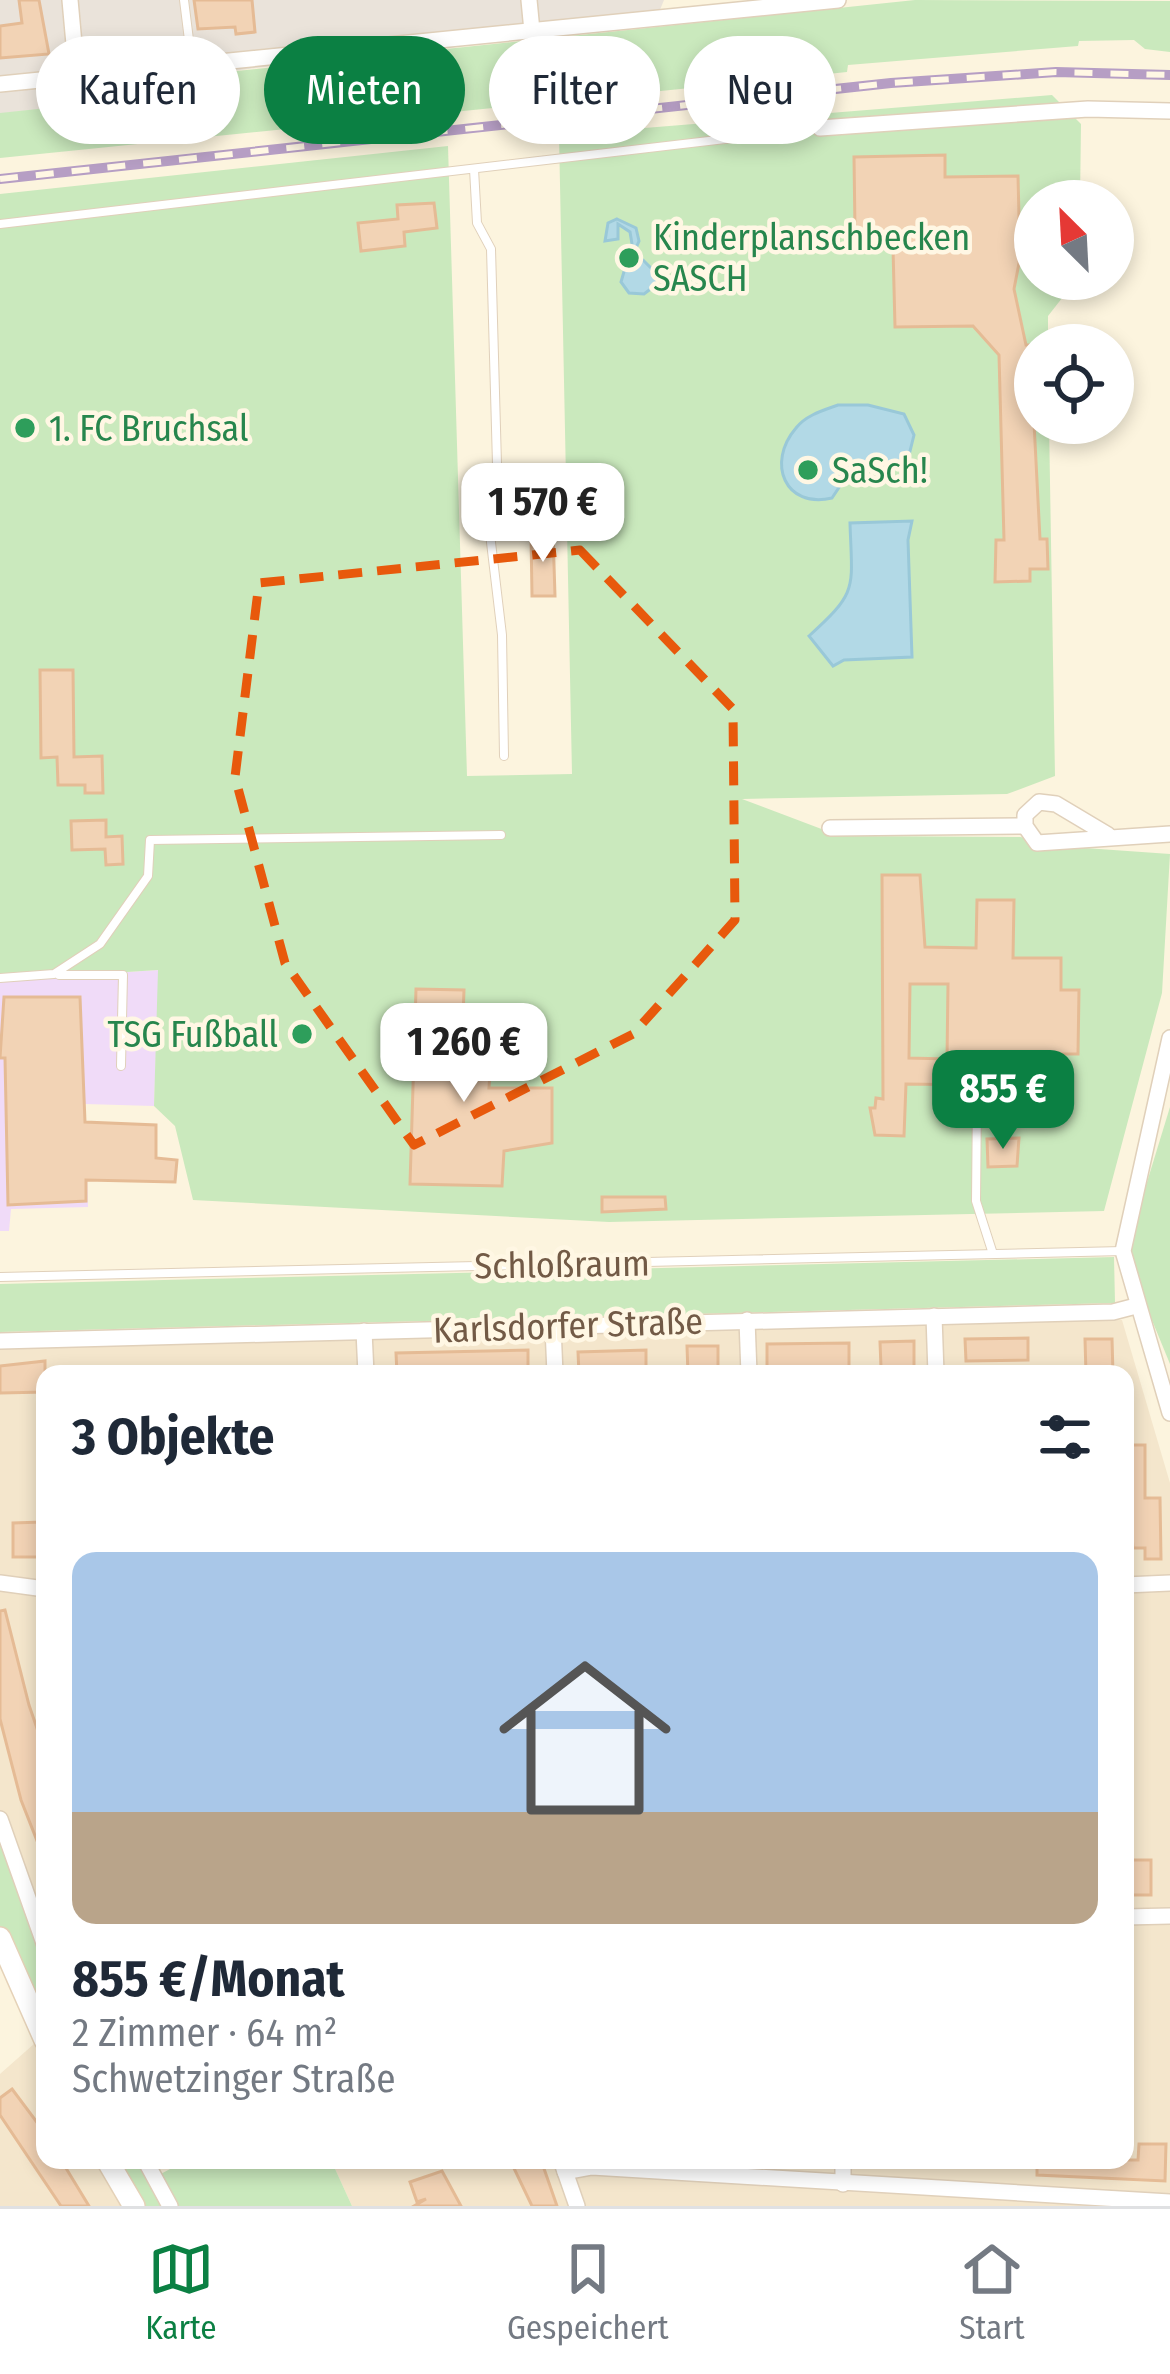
<!DOCTYPE html>
<html lang="de">
<head>
<meta charset="utf-8">
<style>
  body { margin:0; font-family:"Fira Sans Condensed",sans-serif; background:#f2f2f3; color:#1f2937; height:100vh; display:flex; flex-direction:column; font-size:45px; white-space:nowrap }
  * { box-sizing:border-box; margin:0 }
  p { font-size:39px; color:#747a83 }
  .icon { flex:none; width:66px; height:66px; fill:none; stroke:currentColor; stroke-width:2; stroke-linecap:round; stroke-linejoin:round }
  .map { position:relative; flex:1; overflow:hidden }
  .panel { position:absolute; left:36px; top:1365px; width:1098px; height:804px; display:flex; flex-direction:column; background:#fff; border-radius:24px; box-shadow:0 6px 18px #0003 }
  .panel>* { flex:none }
  .guide { position:absolute; left:36px; top:36px; width:1098px; height:108px; display:flex; gap:24px }
  .needle { width:78px; rotate:336deg }
  .tools { position:absolute; left:1014px; top:180px; display:grid; gap:24px }
  .tools a { display:grid; place-items:center; width:120px; height:120px; border-radius:50%; background:#fff; box-shadow:0 6px 18px #0003; font-size:60px }
  .price { position:absolute; translate:-50% -102px; padding:0 27px; border-radius:24px; background:#fff; color:#222; font-size:39px; line-height:78px; filter:drop-shadow(0 3px 6px #0008) }
  .price::after { content:''; position:absolute; left:50%; top:72px; width:36px; height:27px; margin-left:-18px; background:inherit; clip-path:polygon(0 0,100% 0,50% 100%) }
  .price.on { background:#0b8043; color:#fff }
  ul { padding:0; list-style:none }
  li { display:grid; align-content:center; gap:24px; height:636px; padding:0 36px }
  li span { display:grid; place-items:center; height:372px; border-radius:24px; color:#555 }
  li>.icon { margin-inline-start:auto }
  span .icon { width:216px; height:216px; fill:#fffc; stroke-width:1 }
  li b { font-size:51px }
  h2 { display:flex; justify-content:space-between; align-items:center; height:144px; padding:0 36px; font-size:51px }
  .pill { padding:0 42px; border-radius:54px; background:#fff; box-shadow:0 6px 18px #0003; font-size:42px; line-height:108px }
  .pill.on { background:#0b8043; color:#fff }
  .tabs { display:flex; justify-content:space-around; align-items:center; height:168px; border-top:3px solid #e0e1e3; background:#fff; font-size:33px; color:#747a83 }
  .tabs a { display:grid; justify-items:center; gap:6px }
  .tabs .on { color:#0b8043 }
  .map>svg:first-child { display:block }
  .residential { fill:#f4e6cc }
  .industrial { fill:#eae3da }
  .education { fill:#f0dbf8 }
  .green { fill:#cae9bd }
  .water { fill:#b2d9e6; stroke:#99c8d8; stroke-width:3 }
  .building { fill:#f2d3b5; stroke:#e5bb95; stroke-width:3; fill-rule:evenodd }
  .lines { fill:none; stroke-linecap:round; stroke-linejoin:round }
  .lane-casing { stroke:#e0d0ba; stroke-width:10 }
  .street-casing { stroke:#e0d0ba; stroke-width:18 }
  .secondary-casing { stroke:#e5d2b8; stroke-width:24 }
  .lane { stroke:#fff; stroke-width:8 }
  .street { stroke:#fff; stroke-width:15 }
  .secondary { stroke:#fff; stroke-width:21 }
  .rail-casing { stroke:#b69ec4; stroke-width:10 }
  .rail { stroke:#fff7e4; stroke-width:6; stroke-dasharray:18; stroke-linecap:butt }
  .marked { fill:none; stroke:#e8590c; stroke-width:9; stroke-dasharray:24 15; stroke-linejoin:round }
  .leisure-dot { fill:#2e9e5b; stroke:#fff7e4; stroke-width:4.5 }
  .labels { text-anchor:middle; stroke-width:9; stroke-linejoin:round; paint-order:stroke }
  .leisure-label { font-size:36px; fill:#27864d; stroke:#fff7e4; text-anchor:start }
  .street-label { font-size:36px; fill:#725a46; stroke:#fff7e4 }
</style>
</head>
<body>
<div class="map">
<svg width="1170" height="2206" viewBox="0 0 1170 2206">
  <rect width="100%" height="100%" fill="#fcf4de"/>
  <g class="residential">
    <polygon points="1122,1320 1170,1483 1170,2206 352,2206 331,2160 1125,2160 1125,1374 45,1374 45,1946 0,1819 0,1348"/>
    <polygon points="43,2036 45,2160 107,2160 135,2206 0,2206 0,2074"/>
  </g>
  <polygon class="industrial" points="0,0 664,0 657,17 217,73 216,90 6,113 0,113"/>
  <polygon class="education" points="159,970 154,1106 85,1104 88,1207 11,1209 9,1231 0,1231 0,980"/>
  <g class="green">
    <polygon points="915,0 1170,1 1170,52 1145,49 1134,40 1079,41 1078,46 848,65 847,72 0,158 0,113 216,90 217,73"/>
    <polygon points="1052,95 1081,124 1080,201 1035,201 1035,279 1077,279 1048,316 1048,345 1035,345 1035,423 1049,423 1055,776 1007,794 742,799 840,836 1020,837 1085,848 1170,854 1162,993 1104,1211 609,1222 193,1200 175,1126 154,1106 158,970 0,980 0,194 448,146 467,776 572,774 559,135"/>
    <polygon points="1170,1107 1170,1364 1140,1291 1129,1241"/>
    <polygon points="1114,1257 1115,1303 0,1332 0,1284"/>
    <polygon points="0,1819 45,1946 45,2040 0,1938"/>
    <polygon points="107,2160 145,2160 155,2177 187,2160 331,2160 352,2206 135,2206"/>
  </g>
  <g class="water">
    <polygon points="617,219 636,228 639,241 630,262 643,260 657,274 656,285 644,294 629,293 621,282 632,244 630,232 618,224 618,239 605,241 608,223"/>
    <path d="M838 405H868L904 414 914 435 909 455 887 468 850 471 832 498C785 509 766 463 796 428 806 415 824 410 838 405Z"/>
    <path d="M912 521 908 540 912 657 844 660 833 666 809 636C859 591 852 589 850 523Z"/>
  </g>
  <g class="building">
    <polygon points="19,0 39,0 49,54 0,58 0,26 22,23"/>
    <polygon points="194,0 252,0 255,32 236,34 235,27 198,29"/>
    <polygon points="945,155 945,177 1018,176 1020,258 1014,289 1026,345 1030,345 1040,539 1047,539 1048,569 1030,569 1030,581 995,582 996,540 1004,540 999,355 973,326 895,327 893,248 861,249 861,230 855,230 854,157"/>
    <polygon points="434,203 437,228 404,232 405,246 361,251 358,223 398,219 397,205"/>
    <polygon points="553,533 555,596 532,596 531,534"/>
    <polygon points="40,670 73,670 74,757 102,756 103,793 85,793 85,785 58,785 57,757 41,758"/>
    <polygon points="106,820 106,837 122,836 123,864 106,865 105,849 72,850 71,821"/>
    <path d="M882 875H920L925 947 976 948 977 900H1014L1013 958H1061V990H1079L1078 1054H1060L1059 1086 906 1084 904 1136 875 1135 870 1108H875L876 1098 883 1099ZM910 984H948L947 1059 909 1058Z"/>
    <polygon points="416,989 464,990 461,1072 490,1074 489,1088 552,1088 552,1143 504,1151 502,1186 410,1184"/>
    <polygon points="4,997 80,997 85,1122 156,1125 156,1158 177,1160 175,1182 86,1180 86,1201 8,1205 5,1058 0,1058"/>
    <polygon points="1019,1138 1017,1166 988,1167 987,1139"/>
    <polygon points="602,1197 665,1197 666,1209 602,1212"/>
    <polygon points="1028,1338 1028,1360 966,1361 965,1339"/>
    <polygon points="1085,1339 1112,1339 1113,1374 1086,1374"/>
    <polygon points="914,1341 914,1367 881,1367 880,1342"/>
    <polygon points="849,1343 849,1368 767,1374 767,1344"/>
    <polygon points="687,1346 718,1346 718,1374 688,1374"/>
    <polygon points="528,1350 528,1374 397,1374 396,1353"/>
    <polygon points="646,1350 646,1374 579,1374 578,1352"/>
    <polygon points="45,1361 45,1392 0,1393 0,1366"/>
    <polygon points="1125,1445 1145,1445 1145,1498 1160,1498 1161,1559 1145,1559 1145,1548 1133,1548"/>
    <polygon points="42,1522 42,1557 13,1557 13,1523"/>
    <polygon points="5,1610 29,1705 41,1740 45,1739 43,1856 21,1800 0,1719 0,1611"/>
    <rect x="1125" y="1860" width="26" height="35"/>
    <polygon points="12,2089 45,2133 45,2160 61,2160 89,2206 61,2206 0,2115 0,2098"/>
    <polygon points="1139,2144 1166,2144 1165,2181 1037,2175 1037,2160 1138,2160"/>
    <polygon points="510,2160 541,2160 557,2206 532,2206"/>
    <polygon points="442,2171 461,2206 414,2206 426,2199 417,2202 410,2182"/>
  </g>
  <g class="lines">
    <defs>
      <g id="lane">
        <polyline points="184,0 192,64"/>
        <polyline points="474,169 477,223 491,249 498,500 490,534 502,635 504,756"/>
        <polyline points="0,224 819,128"/>
        <polyline points="59,975 123,975 121,1066"/>
        <polyline points="0,978 54,974 100,944 148,876 150,840 501,835"/>
        <polyline points="977,1097 976,1201 993,1254"/>
        <polyline points="0,1277 1123,1251"/>
      </g>
      <g id="street">
        <polyline points="70,0 77,77"/>
        <polyline points="529,0 532,31"/>
        <polyline points="0,84 838,0"/>
        <polyline points="820,128 1088,109 1170,111"/>
        <polyline points="830,828 1025,826"/>
        <polyline points="1108,835 1056,804 1039,802 1025,815 1025,826 1037,843 1170,834"/>
        <polyline points="1170,1038 1123,1251 1170,1413"/>
        <polyline points="934,1316 936,1374"/>
        <polyline points="747,1320 749,1374"/>
        <polyline points="553,1327 555,1374"/>
        <polyline points="364,1331 366,1374"/>
        <polyline points="0,1341 1113,1312 1136,1306"/>
        <polyline points="0,1583 45,1589"/>
        <polyline points="1125,1585 1170,1583"/>
        <polyline points="0,1819 45,1946"/>
        <polyline points="1125,1917 1170,1916"/>
        <polyline points="145,2160 170,2206"/>
        <polyline points="561,2160 577,2206"/>
        <polyline points="565,2172 592,2167 1170,2202"/>
        <polyline points="843,2184 843,2160"/>
      </g>
      <g id="secondary">
        <polyline points="0,1938 45,2040"/>
        <polyline points="107,2160 134,2206"/>
      </g>
    </defs>
    <use href="#lane" class="lane-casing"/>
    <use href="#street" class="street-casing"/>
    <use href="#secondary" class="secondary-casing"/>
    <use href="#lane" class="lane"/>
    <use href="#street" class="street"/>
    <use href="#secondary" class="secondary"/>
    <defs>
      <polyline id="rail" points="0,179 891,83 1056,72 1170,75"/>
    </defs>
    <use href="#rail" class="rail-casing"/>
    <use href="#rail" class="rail"/>
  </g>
  <path class="marked" d="M580 550 733 709 735 920 633 1034 414 1145 285 963 235 777 259 583Z"/>
  <g class="leisure-dot">
    <circle cx="629" cy="258" r="12"/>
    <circle cx="25" cy="428" r="12"/>
    <circle cx="808" cy="470" r="12"/>
    <circle cx="302" cy="1034" r="12"/>
  </g>
  <g class="labels">
    <g class="leisure-label">
      <text x="653" y="250">Kinderplanschbecken<tspan x="653" dy="41">SASCH</tspan></text>
      <text x="49" y="441">1. FC Bruchsal</text>
      <text x="832" y="483">SaSch!</text>
      <text x="278" y="1047" text-anchor="end">TSG Fußball</text>
    </g>
    <g class="street-label">
      <text transform="translate(562 1264) rotate(-1)" y="13">Schloßraum</text>
      <text transform="translate(568 1325) rotate(-2)" y="13">Karlsdorfer Straße</text>
    </g>
  </g>
</svg>
<div class="tools">
<a><svg class="needle" viewBox="-14 -14 28 28"><path d="M0-13l5 13h-10z" fill="#e53935"/><path d="M0 13l5-13h-10z" fill="#747a83"/></svg></a>
<a><svg class="icon" aria-label="locate" viewBox="0 0 24 24"><circle cx="12" cy="12" r="6"/><path d="M12 2v4M12 18v4M2 12h4M18 12h4"/></svg></a>
</div>
<b class="price" style="left:543px;top:565px">1 570 €</b>
<b class="price" style="left:464px;top:1105px">1 260 €</b>
<b class="price on" style="left:1003px;top:1152px">855 €</b>
<div class="guide">
<a class="pill">Kaufen</a>
<a class="pill on">Mieten</a>
<a class="pill">Filter</a>
<a class="pill">Neu</a>
</div>
<section class="panel">
<h2>3 Objekte<svg class="icon" aria-label="filters" viewBox="0 0 24 24"><path d="M4 7h16M4 17h16"/><circle cx="9" cy="7" r="2"/><circle cx="15" cy="17" r="2"/></svg></h2>
<ul>
<li><span style="background:linear-gradient(#a9c7e8 70%,#b9a48a 0)"><svg class="icon" aria-label="home" viewBox="0 0 24 24"><path d="M3 11l9-7 9 7M6 9v11h12V9"/></svg></span><div><b>855 €/Monat</b><p>2 Zimmer · 64 m²</p><p>Schwetzinger Straße</p></div></li>
</ul>
</section>
</div>
<nav class="tabs">
<a class="on"><svg class="icon" aria-label="map" viewBox="0 0 24 24"><path d="M3 6l6-2 6 2 6-2v14l-6 2-6-2-6 2zM9 4v14M15 6v14"/></svg>Karte</a>
<a><svg class="icon" aria-label="saved" viewBox="0 0 24 24"><path d="M7 4h10v16l-5-4-5 4z"/></svg>Gespeichert</a>
<a><svg class="icon" aria-label="home" viewBox="0 0 24 24"><path d="M3 11l9-7 9 7M6 9v11h12V9"/></svg>Start</a>
</nav>
</body>
</html>
